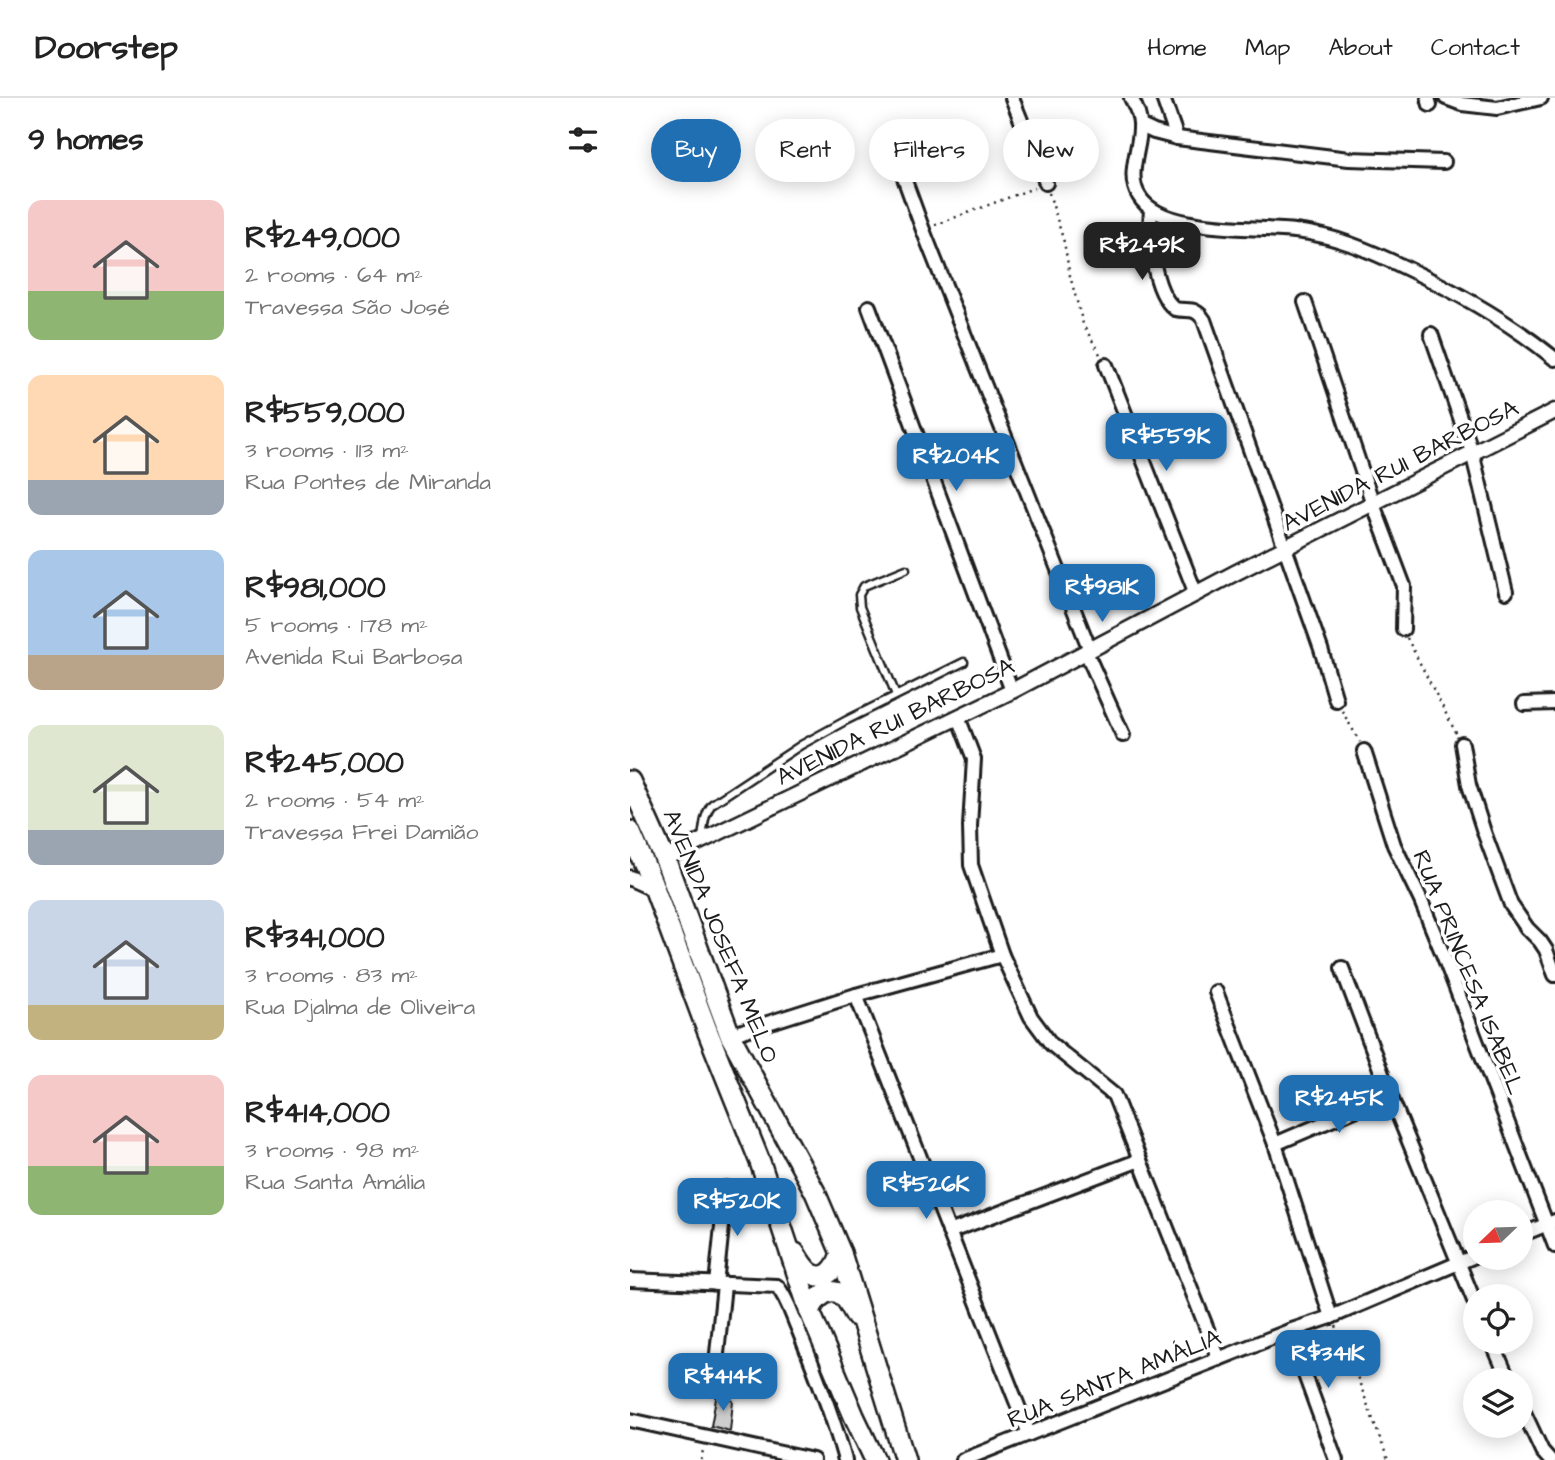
<!DOCTYPE html>
<html lang="en">
<head>
<meta charset="utf-8">
<style>
  body { margin:0; font-family:"Architects Daughter",sans-serif; background:#f6f6f6; color:#222; height:100vh; display:flex; flex-direction:column; font-size:26px; white-space:nowrap }
  * { box-sizing:border-box; margin:0 }
  p { font-size:23px; color:#767676 }
  .icon { flex:none; width:38px; height:38px; fill:none; stroke:currentColor; stroke-width:2; stroke-linecap:round; stroke-linejoin:round }
  .map { position:relative; flex:1; overflow:hidden }
  .sheet { display:flex; flex-direction:column; background:#fff; width:630px }
  .sheet>* { flex:none }
  .hud { position:absolute; left:21px; top:21px; width:665px; height:63px; display:flex; gap:14px }
  .needle { width:46px; rotate:247deg }
  .controls { position:absolute; left:833px; top:1102px; display:grid; gap:14px }
  .controls a { display:grid; place-items:center; width:70px; height:70px; border-radius:50%; background:#fff; box-shadow:0 4px 18px #0003; font-size:35px }
  .price { position:absolute; translate:-50% -60px; padding:0 16px; border-radius:14px; background:#1f6fb2; color:#fff; font-size:23px; line-height:46px; filter:drop-shadow(0 2px 4px #0008) }
  .price::after { content:''; position:absolute; left:50%; top:42px; width:21px; height:16px; margin-left:-10px; background:inherit; clip-path:polygon(0 0,100% 0,50% 100%) }
  .price.active { background:#222; color:#fff }
  ul { padding:0; list-style:none }
  li { display:flex; align-items:center; gap:21px; height:175px; padding:0 28px }
  li span { display:grid; place-items:center; flex:none; width:196px; height:140px; border-radius:14px; color:#555 }
  li>.icon { margin-inline-start:auto }
  span .icon { width:84px; height:84px; fill:#fffc; stroke-width:1 }
  li b { font-size:30px }
  h2 { display:flex; justify-content:space-between; align-items:center; height:84px; padding:0 28px; font-size:30px }
  .chip { padding:0 24px; border-radius:32px; background:#fff; box-shadow:0 4px 18px #0003; font-size:24px; line-height:63px }
  .chip.active { background:#1f6fb2; color:#fff }
  header { display:flex; align-items:center; gap:42px; box-sizing:border-box; height:98px; padding:0 35px; background:#fff; border-bottom:2px solid #e0e0e0 }
  header strong { font-size:33px }
  nav { display:flex; gap:38px; margin-inline-start:auto; font-size:24px }
  main { display:flex; flex:1; min-height:0 }
  .map>svg:first-child { display:block }
  .building { fill:#cecece; stroke:#1c1c1c; stroke-width:2 }
  .lines { fill:none; stroke-linecap:round; stroke-linejoin:round }
  .service-casing { stroke:#1c1c1c; stroke-width:11 }
  .minor-casing { stroke:#1c1c1c; stroke-width:18 }
  .tertiary-casing { stroke:#1c1c1c; stroke-width:19 }
  .primary-casing { stroke:#1c1c1c; stroke-width:24 }
  .path { stroke:#1c1c1c; stroke-width:2.5; stroke-dasharray:2 5; stroke-linecap:butt }
  .service { stroke:#fff; stroke-width:6 }
  .minor { stroke:#fff; stroke-width:12 }
  .tertiary { stroke:#fff; stroke-width:14 }
  .primary { stroke:#fff; stroke-width:19 }
  .labels { text-anchor:middle; stroke-width:7; stroke-linejoin:round; paint-order:stroke }
  .street-label { font-size:24px; fill:#1c1c1c; stroke:#fff }
</style>
</head>
<body>
<header>
<strong>Doorstep</strong>
<nav><a>Home</a><a>Map</a><a>About</a><a>Contact</a></nav>
</header>
<main>
<section class="sheet">
<h2>9 homes<svg class="icon" aria-label="filters" viewBox="0 0 24 24"><path d="M4 7h16M4 17h16"/><circle cx="9" cy="7" r="2"/><circle cx="15" cy="17" r="2"/></svg></h2>
<ul>
<li><span style="background:linear-gradient(#f6c9c9 65%,#8fb573 0)"><svg class="icon" aria-label="home" viewBox="0 0 24 24"><path d="M3 11l9-7 9 7M6 9v11h12V9"/></svg></span><div><b>R$249,000</b><p>2 rooms · 64 m²</p><p>Travessa São José</p></div></li>
<li><span style="background:linear-gradient(#ffd9b3 75%,#9aa5b1 0)"><svg class="icon" aria-label="home" viewBox="0 0 24 24"><path d="M3 11l9-7 9 7M6 9v11h12V9"/></svg></span><div><b>R$559,000</b><p>3 rooms · 113 m²</p><p>Rua Pontes de Miranda</p></div></li>
<li><span style="background:linear-gradient(#a9c7e8 75%,#b9a48a 0)"><svg class="icon" aria-label="home" viewBox="0 0 24 24"><path d="M3 11l9-7 9 7M6 9v11h12V9"/></svg></span><div><b>R$981,000</b><p>5 rooms · 178 m²</p><p>Avenida Rui Barbosa</p></div></li>
<li><span style="background:linear-gradient(#dfe7d0 75%,#9aa5b1 0)"><svg class="icon" aria-label="home" viewBox="0 0 24 24"><path d="M3 11l9-7 9 7M6 9v11h12V9"/></svg></span><div><b>R$245,000</b><p>2 rooms · 54 m²</p><p>Travessa Frei Damião</p></div></li>
<li><span style="background:linear-gradient(#c9d6e8 75%,#c2b280 0)"><svg class="icon" aria-label="home" viewBox="0 0 24 24"><path d="M3 11l9-7 9 7M6 9v11h12V9"/></svg></span><div><b>R$341,000</b><p>3 rooms · 83 m²</p><p>Rua Djalma de Oliveira</p></div></li>
<li><span style="background:linear-gradient(#f6c9c9 65%,#8fb573 0)"><svg class="icon" aria-label="home" viewBox="0 0 24 24"><path d="M3 11l9-7 9 7M6 9v11h12V9"/></svg></span><div><b>R$414,000</b><p>3 rooms · 98 m²</p><p>Rua Santa Amália</p></div></li>
</ul>
</section>
<div class="map">
<svg width="925" height="1362" viewBox="0 0 925 1362">
  <rect width="100%" height="100%" fill="#fff"/>
  <filter id="ink" filterUnits="userSpaceOnUse"><feTurbulence type="fractalNoise" baseFrequency=".0143" numOctaves="2"/><feDisplacementMap in="SourceGraphic" scale="14" xChannelSelector="R" yChannelSelector="G"/><feConvolveMatrix kernelMatrix="1 2 1 2 8 2 1 2 1" color-interpolation-filters="sRGB"/></filter>
  <g filter="url(#ink)">
    <polygon class="building" points="87,1295 103,1303 100,1333 81,1328"/>
    <g class="lines">
      <defs>
        <g id="service">
          <polyline points="266,597 230,509 229,497 234,488 276,471"/>
          <path d="M72 740C74 728 74 716 82 706L171 647 217 622 334 564"/>
        </g>
        <g id="minor">
          <polyline points="382,0 416,85"/>
          <path d="M501 0C506 9 511 20 510 30 510 52 496 77 509 98 531 136 626 128 665 133 704 137 741 153 776 170 829 195 880 224 925 261"/>
          <polyline points="533,0 547,40"/>
          <polyline points="798,0 800,7"/>
          <polyline points="816,0 832,6 867,10 911,0"/>
          <polyline points="511,28 524,34 547,40 719,61 814,64"/>
          <polyline points="259,39 293,132 460,552"/>
          <path d="M521 111C519 138 522 193 545 211 558 214 565 208 574 222L691 551 706 602"/>
          <polyline points="675,204 743,406 774,488 773,531"/>
          <polyline points="239,209 382,593"/>
          <polyline points="801,236 842,354 876,494"/>
          <polyline points="476,267 566,496"/>
          <polyline points="456,554 493,637"/>
          <polyline points="894,606 925,605"/>
          <polyline points="328,619 344,661 340,728 341,767 372,857 401,919 421,946 484,997 589,1261"/>
          <polyline points="832,646 839,687 854,734 881,807 897,830 910,843 916,852 925,877"/>
          <polyline points="734,653 764,747 791,803 814,859 925,1148"/>
          <polyline points="712,870 760,997 845,1205"/>
          <polyline points="586,894 645,1046 701,1219"/>
          <polyline points="226,897 399,1336"/>
          <polyline points="100,937 226,897 372,857"/>
          <polyline points="645,1046 760,997"/>
          <polyline points="319,1134 510,1062"/>
          <polyline points="891,1137 925,1123"/>
          <path d="M0 1182 147 1188C158 1201 162 1218 169 1233 186 1275 203 1318 215 1362"/>
          <polyline points="86,1186 96,1090"/>
          <polyline points="659,1233 706,1362"/>
          <polyline points="862,1244 879,1283"/>
          <polyline points="85,1275 94,1187"/>
          <polyline points="891,1308 912,1353 920,1362"/>
          <polyline points="0,1322 183,1362"/>
          <polyline points="333,1362 659,1233 701,1219 845,1158"/>
        </g>
        <g id="tertiary">
          <polyline points="34,761 382,593 605,475 925,313"/>
          <polyline points="0,780 24,791"/>
        </g>
        <g id="primary">
          <polyline points="0,683 37,766 100,937 185,1094 211,1155 275,1362"/>
          <polyline points="0,733 22,784 77,932 130,1064 180,1214 224,1318 245,1362"/>
          <path d="M165 1155C169 1162 173 1169 179 1174 195 1186 207 1170 211 1155"/>
          <path d="M180 1214C184 1201 201 1185 214 1199 219 1204 222 1212 226 1218"/>
        </g>
      </defs>
      <use href="#service" class="service-casing"/>
      <use href="#minor" class="minor-casing"/>
      <use href="#tertiary" class="tertiary-casing"/>
      <use href="#primary" class="primary-casing"/>
      <g class="path">
        <polyline points="419,95 434,144 440,178 453,226 471,258"/>
        <polyline points="305,127 404,90"/>
        <polyline points="777,540 827,637"/>
        <polyline points="712,613 730,644"/>
        <polyline points="706,1228 714,1243 758,1362"/>
        <polyline points="71,1362 73,1352"/>
      </g>
      <use href="#service" class="service"/>
      <use href="#minor" class="minor"/>
      <use href="#tertiary" class="tertiary"/>
      <use href="#primary" class="primary"/>
    </g>
  </g>
  <g class="labels">
    <g class="street-label">
      <text transform="translate(770 367) rotate(-27)" y="8">AVENIDA RUI BARBOSA</text>
      <text transform="translate(265 623) rotate(-26)" y="8">AVENIDA RUI BARBOSA</text>
      <text transform="translate(91 838) rotate(68)" y="8">AVENIDA JOSEFA MELO</text>
      <text transform="translate(839 874) rotate(68)" y="8">RUA PRINCESA ISABEL</text>
      <text transform="translate(484 1280) rotate(-22)" y="8">RUA SANTA AMÁLIA</text>
    </g>
  </g>
</svg>
<div class="controls">
<a><svg class="needle" viewBox="-14 -14 28 28"><path d="M0-13l5 13h-10z" fill="#e53935"/><path d="M0 13l5-13h-10z" fill="#767676"/></svg></a>
<a><svg class="icon" aria-label="locate" viewBox="0 0 24 24"><circle cx="12" cy="12" r="6"/><path d="M12 2v4M12 18v4M2 12h4M18 12h4"/></svg></a>
<a><svg class="icon" aria-label="layers" viewBox="0 0 24 24"><path d="M12 4l9 5-9 5-9-5zM3 14l9 5 9-5"/></svg></a>
</div>
<b class="price active" style="left:512px;top:184px">R$249K</b>
<b class="price" style="left:536px;top:375px">R$559K</b>
<b class="price" style="left:326px;top:395px">R$204K</b>
<b class="price" style="left:472px;top:526px">R$981K</b>
<b class="price" style="left:709px;top:1037px">R$245K</b>
<b class="price" style="left:296px;top:1123px">R$526K</b>
<b class="price" style="left:107px;top:1140px">R$520K</b>
<b class="price" style="left:698px;top:1292px">R$341K</b>
<b class="price" style="left:93px;top:1315px">R$414K</b>
<div class="hud">
<a class="chip active">Buy</a>
<a class="chip">Rent</a>
<a class="chip">Filters</a>
<a class="chip">New</a>
</div>
</div>
</main>
</body>
</html>
